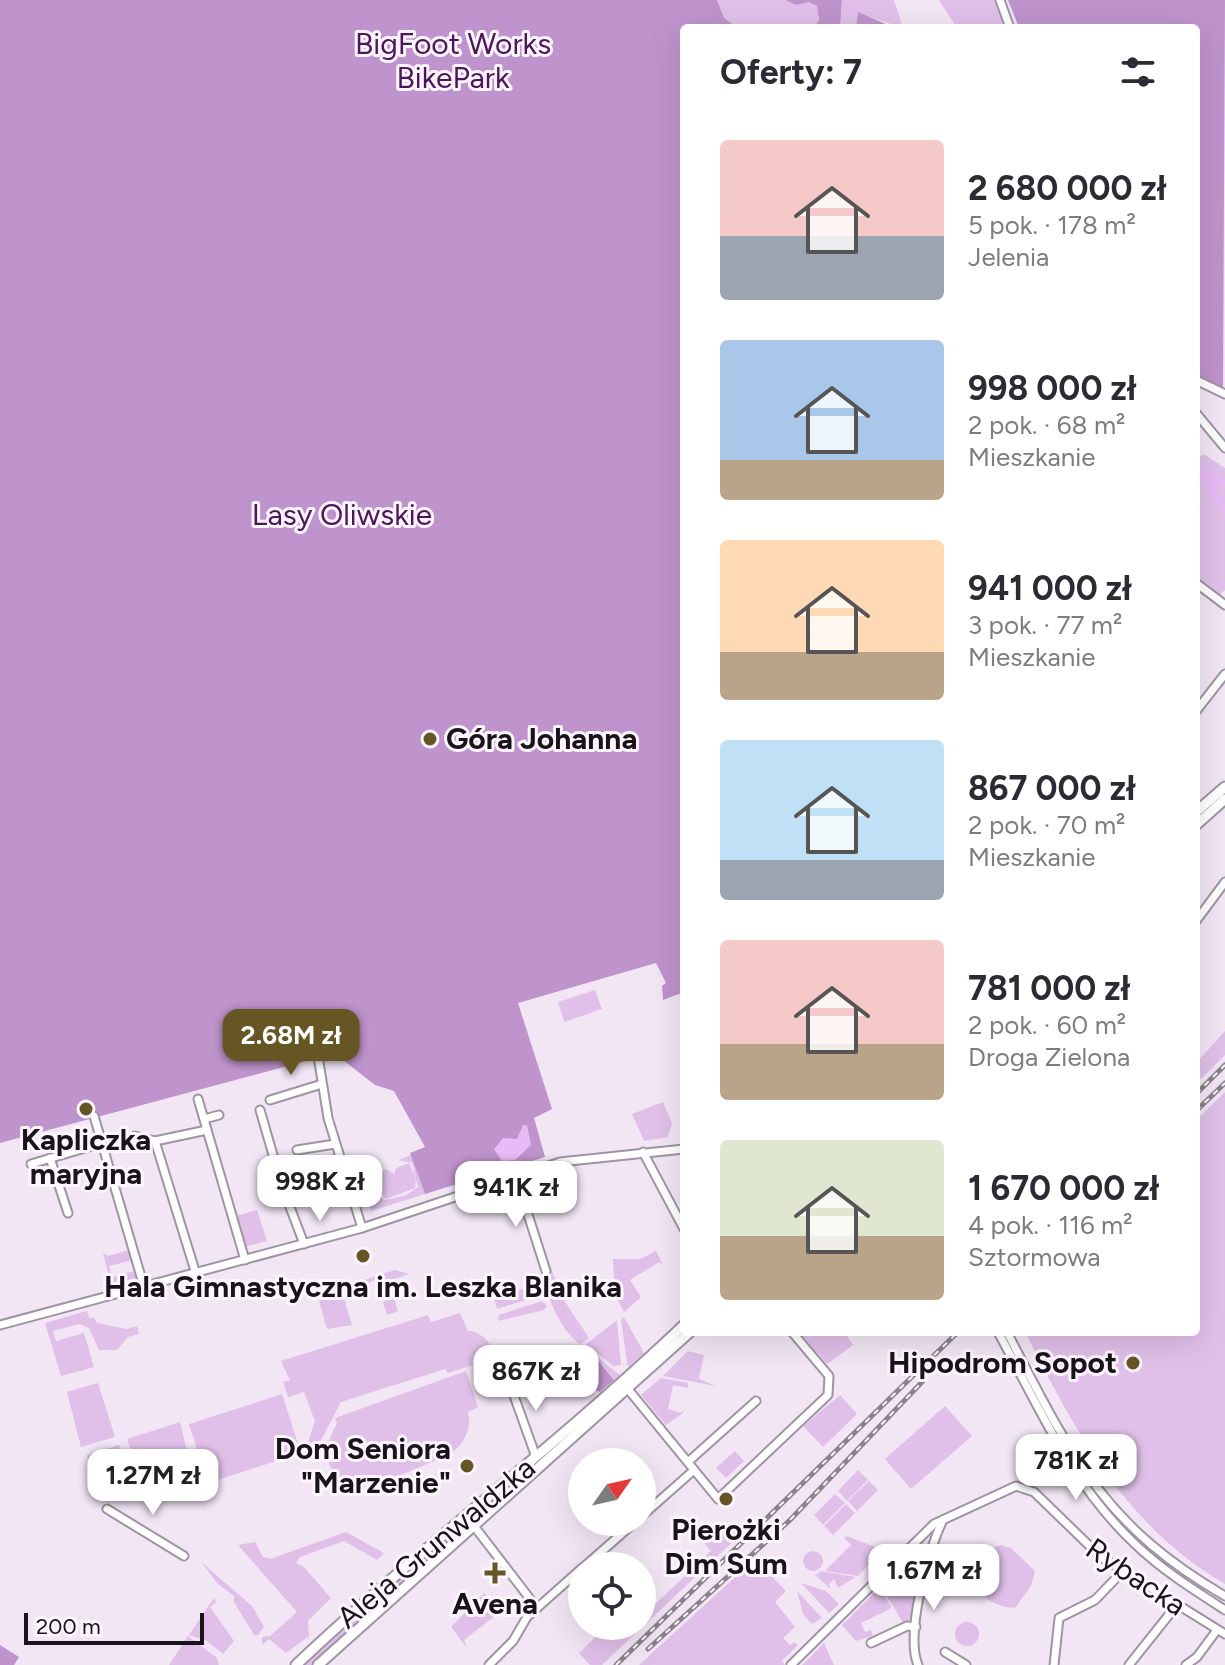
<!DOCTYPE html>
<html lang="pl">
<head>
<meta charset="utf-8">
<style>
  body { margin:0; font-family:Figtree,sans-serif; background:#f2f2f3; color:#2b2b33; height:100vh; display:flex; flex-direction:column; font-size:30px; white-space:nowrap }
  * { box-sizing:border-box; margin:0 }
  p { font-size:26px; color:#7c7c81 }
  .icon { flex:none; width:44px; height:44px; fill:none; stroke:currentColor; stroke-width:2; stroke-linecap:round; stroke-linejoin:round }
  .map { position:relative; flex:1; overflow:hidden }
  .sheet { position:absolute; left:680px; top:24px; width:520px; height:1312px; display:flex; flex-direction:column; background:#fff; border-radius:8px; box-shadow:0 8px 32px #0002 }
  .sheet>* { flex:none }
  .needle { width:52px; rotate:56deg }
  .fabs { position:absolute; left:568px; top:1448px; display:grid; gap:16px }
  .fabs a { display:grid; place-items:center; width:88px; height:88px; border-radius:50%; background:#fff; box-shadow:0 8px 32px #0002; font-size:40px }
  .scale { position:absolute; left:24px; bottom:20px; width:180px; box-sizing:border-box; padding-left:8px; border:4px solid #181419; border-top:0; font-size:22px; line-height:28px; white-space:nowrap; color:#181419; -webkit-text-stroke:6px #fcf5fe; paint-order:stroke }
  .price { position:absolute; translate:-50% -68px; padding:0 18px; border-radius:16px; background:#fff; color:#222; font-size:26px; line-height:52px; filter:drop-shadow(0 2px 4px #0008) }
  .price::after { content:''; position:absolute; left:50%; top:48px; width:24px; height:18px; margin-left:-12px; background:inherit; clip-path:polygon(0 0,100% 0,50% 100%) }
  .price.current { background:#665623; color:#fff }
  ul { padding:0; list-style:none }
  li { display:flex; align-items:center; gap:24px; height:200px; padding:0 40px }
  li span { display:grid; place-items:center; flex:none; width:224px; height:160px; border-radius:8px; color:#555 }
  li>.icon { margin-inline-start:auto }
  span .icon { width:96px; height:96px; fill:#fffc; stroke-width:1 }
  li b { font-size:34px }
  h2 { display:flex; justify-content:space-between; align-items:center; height:96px; padding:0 40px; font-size:34px }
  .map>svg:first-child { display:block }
  .green { fill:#e0c0e9 }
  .forest { fill:#bf93cc }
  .water { fill:#e8baf6 }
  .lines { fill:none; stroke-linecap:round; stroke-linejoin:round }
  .stream { stroke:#e8baf6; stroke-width:2 }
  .minor-casing { stroke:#9f94a3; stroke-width:11 }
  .major-casing { stroke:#9f94a3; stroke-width:13 }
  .minor { stroke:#fff; stroke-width:7 }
  .major { stroke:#fff; stroke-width:9 }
  .rail-casing { stroke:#8a828c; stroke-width:5 }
  .rail { stroke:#fcf5fe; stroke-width:2; stroke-dasharray:6; stroke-linecap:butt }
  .poi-dot { fill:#665623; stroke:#fcf5fe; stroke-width:3 }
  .labels { text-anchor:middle; stroke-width:6; stroke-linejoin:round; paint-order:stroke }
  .park-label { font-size:30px; fill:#4d165c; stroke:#fcf5fe }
  .poi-label { font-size:30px; font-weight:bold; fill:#181419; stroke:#fcf5fe }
  .street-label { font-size:30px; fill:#181419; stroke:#fcf5fe }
</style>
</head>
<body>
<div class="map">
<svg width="1225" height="1665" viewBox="0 0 1225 1665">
  <rect width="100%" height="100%" fill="#f2e6f5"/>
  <g class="green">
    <polygon points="717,0 785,0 796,5 809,2 817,6 819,20 813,28 737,28 724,18"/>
    <polygon points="842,0 894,0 903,28 858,13 856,28 840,28"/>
    <polygon points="939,0 996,0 1007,28 957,28"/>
    <polygon points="1205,455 1225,468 1225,590 1217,597 1196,579 1196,456"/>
    <polygon points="595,990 602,1009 564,1022 558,1002"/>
    <polygon points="1225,1031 1225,1055 1201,1079 1196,1073 1196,1063"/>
    <path d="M1225 1092V1584C1126 1527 1075 1431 1025 1332H1196V1120Z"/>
    <polygon points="663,1102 672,1123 668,1137 644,1141 632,1114"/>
    <polygon points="411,1155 425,1194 371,1211 369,1204 375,1193 384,1200 405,1196 418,1187 412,1163 398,1160"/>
    <polygon points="372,1160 375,1183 379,1172 387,1169 394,1174 396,1168 409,1163 416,1179 415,1188 386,1199 376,1186 368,1203 358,1167"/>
    <polygon points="257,1210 267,1241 244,1247 236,1216"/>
    <polygon points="132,1249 133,1260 109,1266 112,1277 135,1271 138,1278 111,1284 103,1253 108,1256"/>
    <polygon points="656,1251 663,1265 659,1262 630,1280 641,1297 624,1312 615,1295 613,1259 640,1259"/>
    <polygon points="532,1269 541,1295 497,1309 494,1298 535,1285"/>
    <path d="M551 1269 565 1302 589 1338 580 1344C558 1328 549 1298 541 1273Z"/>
    <polygon points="395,1270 409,1274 389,1281 398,1311 387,1315 383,1302 388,1299 381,1280 375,1280 343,1295 352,1325 327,1329 319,1301 350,1290 349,1285"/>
    <polygon points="542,1301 547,1306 544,1310 498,1321 499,1315"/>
    <polygon points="87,1311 89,1318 94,1318 97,1323 127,1329 137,1326 139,1334 128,1337 117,1350 99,1350 89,1328 79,1324 53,1331 56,1341 84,1333 94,1367 61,1376 45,1323"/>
    <path d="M460 1313 468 1331C475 1330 487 1338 490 1345L483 1348 486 1355 472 1360 473 1365 448 1373 445 1369 341 1402 317 1448 307 1445 315 1421 304 1392 288 1397 283 1382 290 1380 281 1361 428 1315 431 1322Z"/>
    <polygon points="624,1317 644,1353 628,1367 621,1320"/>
    <polygon points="617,1320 621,1365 613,1366 595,1351 582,1350 581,1348"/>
    <polygon points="799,1332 845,1333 853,1345 827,1364"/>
    <polygon points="688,1351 704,1355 699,1379 716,1386 663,1376"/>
    <polygon points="568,1354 593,1354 620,1375 614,1380 602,1364 570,1361 515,1381"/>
    <path d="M466 1371 478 1407 468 1412C472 1430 464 1444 449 1455 413 1468 335 1515 325 1449L337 1423 335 1418Z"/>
    <polygon points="661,1378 688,1383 688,1388 673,1385 668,1409 681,1413 685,1407 682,1414 666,1425 641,1395"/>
    <polygon points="98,1383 115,1437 81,1447 67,1392"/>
    <polygon points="282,1394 301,1453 208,1483 189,1424"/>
    <polygon points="840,1395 857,1414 823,1447 803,1426"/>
    <polygon points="945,1406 972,1436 911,1489 885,1459"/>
    <polygon points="180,1422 191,1468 142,1484 127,1439"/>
    <polygon points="119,1445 133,1486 102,1496 94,1490 98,1489 87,1455"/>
    <polygon points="735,1451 744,1461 726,1478 716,1468"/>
    <polygon points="858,1470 868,1480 847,1501 838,1491"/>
    <polygon points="869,1481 878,1490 857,1511 848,1501"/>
    <polygon points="835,1494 845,1503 823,1525 814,1515"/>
    <polygon points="846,1504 855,1513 833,1535 824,1526"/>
    <polygon points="715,1524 726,1534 734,1526 741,1534 602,1665 590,1665 579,1653 607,1626 642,1626 642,1612 645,1614 711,1551 700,1538"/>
    <polygon points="455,1530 459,1535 313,1665 303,1665"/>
    <polygon points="346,1532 384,1553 377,1560 344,1541 300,1557 296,1563 304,1567 331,1598 308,1621 309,1636 286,1653 269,1639 262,1645 262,1637 270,1636 297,1612 238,1545 255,1542 263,1557 270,1559"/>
    <polygon points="847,1536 883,1550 858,1576 825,1571 851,1545 844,1538"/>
    <path d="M1001 1545 1011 1548 1035 1571 1031 1586 1015 1608C974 1607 953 1561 1001 1545Z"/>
    <circle cx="813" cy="1561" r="10"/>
    <polygon points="911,1556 921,1563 922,1572 918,1571 911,1619 903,1623 881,1586"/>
    <polygon points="755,1559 786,1591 775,1602 795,1627 783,1638 790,1645 794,1642 798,1645 782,1661 785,1665 639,1665"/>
    <polygon points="201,1562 252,1606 264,1627 258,1635 254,1635 234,1602 234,1596 218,1584"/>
    <polygon points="822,1571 826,1572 856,1577 838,1588 834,1579 829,1584 831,1589 815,1575"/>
    <polygon points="801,1583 826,1591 839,1604 829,1613"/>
    <polygon points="879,1588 892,1608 861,1623 865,1632 871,1630 873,1636 856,1641 842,1625"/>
    <polygon points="797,1591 822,1618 812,1624 803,1614"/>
    <polygon points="484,1593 501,1611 464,1640 467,1648 451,1627"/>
    <polygon points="214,1598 216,1602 210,1607 234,1641 223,1654 207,1641 189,1635"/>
    <circle cx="967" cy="1634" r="12"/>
    <polygon points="188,1636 217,1658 219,1665 169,1665"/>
    <polygon points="824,1643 834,1665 802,1665"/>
  </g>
  <g class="forest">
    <polygon points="0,0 717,0 724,18 738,28 684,28 684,992 663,1000 662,986 666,983 656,963 518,1003 552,1109 534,1118 545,1157 425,1194 410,1153 425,1147 394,1091 375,1085 343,1060 321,1057 0,1143"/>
    <polygon points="785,0 842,0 840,28 813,28 819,20 817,6 809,2 796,5"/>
    <polygon points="1008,0 1225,0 1223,390 1196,377 1196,28 1019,28"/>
    <polygon points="858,12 895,28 856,28"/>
    <polygon points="596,1358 614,1380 600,1392 586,1386 574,1370 556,1382 551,1368 570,1361"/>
    <polygon points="0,1645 19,1657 14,1665 0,1665"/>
  </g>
  <g class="water">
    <polygon points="1197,465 1225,480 1225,486 1217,483 1215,489 1225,503 1225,516 1197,474"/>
    <polygon points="523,1125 527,1125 531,1145 515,1160 502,1161 494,1149 503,1138 517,1139"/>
  </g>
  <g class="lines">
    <polyline class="stream" points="943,0 961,28"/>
    <defs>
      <g id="minor">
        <polyline points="1000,0 1010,28"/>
        <polyline points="1196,380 1225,394"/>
        <polyline points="1196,413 1225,448"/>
        <polyline points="1196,583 1225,605"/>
        <polyline points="1196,711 1225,674"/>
        <polyline points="1196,921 1225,882"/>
        <polyline points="318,1056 328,1118 362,1228"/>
        <polyline points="198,1099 245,1260"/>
        <polyline points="270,1100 322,1084"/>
        <polyline points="260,1110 282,1186 304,1244"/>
        <polyline points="94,1116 144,1287"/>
        <polyline points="204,1119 219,1115"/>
        <polyline points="135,1136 155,1141 207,1130"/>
        <polyline points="155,1141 196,1274"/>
        <polyline points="297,1150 335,1144"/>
        <polyline points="643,1152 684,1229"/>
        <polyline points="50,1158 68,1213"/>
        <polyline points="31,1164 102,1143"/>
        <polyline points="516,1177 546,1271"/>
        <polyline points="0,1325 362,1228 560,1162 684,1149"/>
        <path d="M998 1332C1039 1407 1072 1485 1135 1544 1162 1570 1194 1590 1225 1610"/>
        <path d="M1007 1332C1070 1453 1102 1525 1225 1596"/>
        <polyline points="508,1379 536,1457"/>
        <polyline points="627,1388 718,1499 828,1395 829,1376 792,1332"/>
        <polyline points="689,1461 756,1401"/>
        <polyline points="107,1509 184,1556"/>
        <polyline points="642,1516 694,1470"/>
        <polyline points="474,1526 537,1608"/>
        <polyline points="903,1552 917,1556 926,1564"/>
        <polyline points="585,1566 635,1522"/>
        <polyline points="871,1643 907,1626 916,1627"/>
        <polyline points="945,1652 966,1665"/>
        <polyline points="489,1665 513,1641 527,1617 582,1568"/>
        <polyline points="791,1665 934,1524 1016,1486 1034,1492 1101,1557 1225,1634"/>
        <path d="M918 1665C905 1634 928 1550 943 1520"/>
        <polyline points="1054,1665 1059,1618 1095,1600 1122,1572"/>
        <polyline points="1129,1665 1176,1606"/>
        <polyline points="1186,1665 1197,1657 1217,1630"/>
      </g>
      <g id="major">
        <polyline points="1196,812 1225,787"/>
        <polyline points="1196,825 1225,799"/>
        <path d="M296 1665C421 1547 559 1444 684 1325"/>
        <polyline points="318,1665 690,1332"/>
      </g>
    </defs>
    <use href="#minor" class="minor-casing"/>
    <use href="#major" class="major-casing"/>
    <use href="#minor" class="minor"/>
    <use href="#major" class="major"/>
    <defs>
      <g id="rail">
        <polyline points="1196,1094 1225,1065"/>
        <polyline points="1196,1111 1225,1083"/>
        <polyline points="648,1649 790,1520 923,1381"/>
        <polyline points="616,1665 958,1332"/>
      </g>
    </defs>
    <use href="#rail" class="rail-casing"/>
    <use href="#rail" class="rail"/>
  </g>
  <g class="poi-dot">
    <circle cx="430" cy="739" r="8"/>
    <circle cx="86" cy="1109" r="8"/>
    <circle cx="363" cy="1256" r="8"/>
    <circle cx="1133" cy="1363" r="8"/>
    <circle cx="467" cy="1466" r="8"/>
    <circle cx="726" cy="1499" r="8"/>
    <path d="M491 1561h8v8h8v8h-8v8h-8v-8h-8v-8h8z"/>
  </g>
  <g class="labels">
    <g class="park-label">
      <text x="453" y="54">BigFoot Works<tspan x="453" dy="34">BikePark</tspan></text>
      <text x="342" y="525">Lasy Oliwskie</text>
    </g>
    <g class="poi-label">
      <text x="446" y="749" text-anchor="start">Góra Johanna</text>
      <text x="86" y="1150">Kapliczka<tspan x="86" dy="34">maryjna</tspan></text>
      <text x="363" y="1297">Hala Gimnastyczna im. Leszka Blanika</text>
      <text x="1117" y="1373" text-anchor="end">Hipodrom Sopot</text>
      <text x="451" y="1459" text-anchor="end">Dom Seniora<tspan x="451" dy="34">"Marzenie"</tspan></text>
      <text x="726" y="1540">Pierożki<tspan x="726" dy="34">Dim Sum</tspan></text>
      <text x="495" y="1614">Avena</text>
    </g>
    <g class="street-label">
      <text transform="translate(436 1543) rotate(-40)" y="10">Aleja Grunwaldzka</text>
      <text transform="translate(1136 1577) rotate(34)" y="10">Rybacka</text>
    </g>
  </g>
</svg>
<div class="fabs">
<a><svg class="needle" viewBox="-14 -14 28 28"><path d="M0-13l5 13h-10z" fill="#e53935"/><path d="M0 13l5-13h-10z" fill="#7c7c81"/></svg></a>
<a><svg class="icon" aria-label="locate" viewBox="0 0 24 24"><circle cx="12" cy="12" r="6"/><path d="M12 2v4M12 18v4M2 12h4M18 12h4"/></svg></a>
</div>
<div class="scale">200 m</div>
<b class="price current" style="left:291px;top:1077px">2.68M zł</b>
<b class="price" style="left:320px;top:1223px">998K zł</b>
<b class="price" style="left:516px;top:1229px">941K zł</b>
<b class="price" style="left:536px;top:1413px">867K zł</b>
<b class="price" style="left:1076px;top:1502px">781K zł</b>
<b class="price" style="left:153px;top:1517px">1.27M zł</b>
<b class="price" style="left:934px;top:1612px">1.67M zł</b>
<section class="sheet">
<h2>Oferty: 7<svg class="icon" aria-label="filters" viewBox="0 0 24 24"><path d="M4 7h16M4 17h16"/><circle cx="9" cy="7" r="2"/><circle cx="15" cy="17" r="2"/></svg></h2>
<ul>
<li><span style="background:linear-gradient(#f6c9c9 60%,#9aa5b1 0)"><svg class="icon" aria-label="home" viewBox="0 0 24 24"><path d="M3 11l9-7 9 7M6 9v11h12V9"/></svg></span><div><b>2 680 000 zł</b><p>5 pok. · 178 m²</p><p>Jelenia</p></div></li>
<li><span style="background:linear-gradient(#a9c7e8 75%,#b9a48a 0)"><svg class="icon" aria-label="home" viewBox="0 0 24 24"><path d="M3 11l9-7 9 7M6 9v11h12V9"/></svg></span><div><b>998 000 zł</b><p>2 pok. · 68 m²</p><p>Mieszkanie</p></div></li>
<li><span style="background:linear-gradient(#ffd9b3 70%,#b9a48a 0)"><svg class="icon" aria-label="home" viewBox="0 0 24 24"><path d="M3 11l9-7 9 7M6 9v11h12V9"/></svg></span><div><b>941 000 zł</b><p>3 pok. · 77 m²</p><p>Mieszkanie</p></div></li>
<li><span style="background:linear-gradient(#bfe0f5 75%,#9aa5b1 0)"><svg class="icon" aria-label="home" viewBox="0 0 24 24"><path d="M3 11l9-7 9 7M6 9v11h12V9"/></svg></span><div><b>867 000 zł</b><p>2 pok. · 70 m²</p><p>Mieszkanie</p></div></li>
<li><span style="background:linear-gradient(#f6c9c9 65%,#b9a48a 0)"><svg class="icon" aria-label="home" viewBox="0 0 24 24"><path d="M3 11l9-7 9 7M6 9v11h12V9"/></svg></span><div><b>781 000 zł</b><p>2 pok. · 60 m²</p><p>Droga Zielona</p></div></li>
<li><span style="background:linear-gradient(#dfe7d0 60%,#b9a48a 0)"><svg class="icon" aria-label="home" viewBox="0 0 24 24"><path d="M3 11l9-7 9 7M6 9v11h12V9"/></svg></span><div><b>1 670 000 zł</b><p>4 pok. · 116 m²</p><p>Sztormowa</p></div></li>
</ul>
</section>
</div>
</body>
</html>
